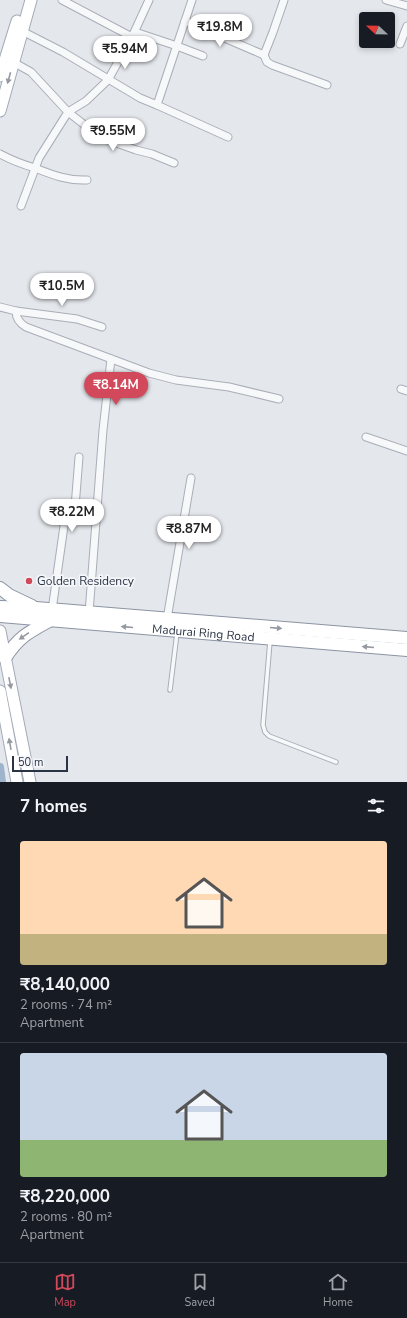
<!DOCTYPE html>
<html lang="en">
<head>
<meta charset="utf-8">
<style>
  body { margin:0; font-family:"Nunito Sans",sans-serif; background:#242831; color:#f1f3f6; height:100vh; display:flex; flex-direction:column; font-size:15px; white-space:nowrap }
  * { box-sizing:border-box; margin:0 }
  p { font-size:13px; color:#9ea1a6 }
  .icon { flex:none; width:22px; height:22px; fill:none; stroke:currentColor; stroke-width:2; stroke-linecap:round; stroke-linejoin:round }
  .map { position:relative; height:782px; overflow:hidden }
  .panel { display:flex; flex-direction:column; background:#171b24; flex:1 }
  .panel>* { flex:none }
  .needle { width:26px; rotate:292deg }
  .controls { position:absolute; left:359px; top:12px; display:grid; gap:8px }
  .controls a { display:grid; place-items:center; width:36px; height:36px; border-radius:4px; background:#171b24; box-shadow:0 2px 6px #0003; font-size:20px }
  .scale { position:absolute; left:12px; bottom:10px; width:56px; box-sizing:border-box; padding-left:4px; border:2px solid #2b3445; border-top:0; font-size:11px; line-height:14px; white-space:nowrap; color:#2b3445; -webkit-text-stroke:3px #f4f6f9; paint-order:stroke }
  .price { position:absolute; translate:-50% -34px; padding:0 9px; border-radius:14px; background:#fff; color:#222; font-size:13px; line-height:26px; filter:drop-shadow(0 1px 2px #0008) }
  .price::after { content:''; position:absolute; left:50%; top:24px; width:12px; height:9px; margin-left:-6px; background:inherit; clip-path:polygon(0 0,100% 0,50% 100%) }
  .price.current { background:#d1495b; color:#fff }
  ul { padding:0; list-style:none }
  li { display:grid; align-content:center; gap:8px; height:212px; padding:0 20px }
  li+li { border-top:1px solid #363941 }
  li span { display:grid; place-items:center; height:124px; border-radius:4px; color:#555 }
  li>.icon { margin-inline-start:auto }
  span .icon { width:72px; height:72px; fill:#fffc; stroke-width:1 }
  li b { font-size:17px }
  h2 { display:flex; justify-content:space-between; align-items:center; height:48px; padding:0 20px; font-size:17px }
  .menu { display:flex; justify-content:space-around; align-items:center; height:56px; border-top:1px solid #363941; background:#171b24; font-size:11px; color:#9ea1a6 }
  .menu a { display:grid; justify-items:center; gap:2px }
  .menu .current { color:#d1495b }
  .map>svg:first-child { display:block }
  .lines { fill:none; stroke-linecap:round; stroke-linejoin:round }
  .canal { stroke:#9fb4cc; stroke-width:8 }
  .lane-casing { stroke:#a9aeb7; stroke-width:5.5 }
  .street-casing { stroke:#a9aeb7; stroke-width:9 }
  .primary-casing { stroke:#a3abb8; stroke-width:13 }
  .highway-casing { stroke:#8b94a3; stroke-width:14 }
  .lane { stroke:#f7f8fa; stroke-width:3.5 }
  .street { stroke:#f7f8fa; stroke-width:7 }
  .primary { stroke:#fff; stroke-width:11 }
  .highway { stroke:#fff; stroke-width:12 }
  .oneway { fill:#959aa2 }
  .poi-dot { fill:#d1495b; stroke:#f4f6f9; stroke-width:1.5 }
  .labels { text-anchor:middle; stroke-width:3.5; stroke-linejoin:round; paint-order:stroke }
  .poi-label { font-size:12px; fill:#2b3445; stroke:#f4f6f9; text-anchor:start }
  .street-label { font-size:12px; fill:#2b3445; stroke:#f4f6f9 }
</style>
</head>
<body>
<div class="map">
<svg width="407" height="782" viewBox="0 0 407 782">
  <rect width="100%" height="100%" fill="#e4e7ec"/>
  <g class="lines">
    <polyline class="canal" points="0,767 2,782"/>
    <defs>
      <g id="lane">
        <polyline points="270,641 263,725 265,732 269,736 336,762"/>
        <polyline points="170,690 177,633"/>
      </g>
      <g id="street">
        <polyline points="62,0 132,37"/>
        <polyline points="149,0 132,37 108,80 86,101 68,112 100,137 136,150 152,154 174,163"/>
        <polyline points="192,0 157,105 228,137"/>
        <polyline points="284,0 273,32 264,55 267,62 272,65 327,85"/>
        <polyline points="386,0 407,6"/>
        <polyline points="185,21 264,55"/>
        <polyline points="22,31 63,52 140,98 157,105"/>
        <polyline points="135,32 177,46 203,56"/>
        <polyline points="400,44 407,26"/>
        <polyline points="13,62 31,72 68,112 39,158 21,206"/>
        <path d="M0 154C13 161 21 164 35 168 53 175 68 181 87 180"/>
        <path d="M0 307 16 311C16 318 19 323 26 327L149 373 176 380 229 387 279 399"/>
        <polyline points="16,311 77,319 102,327"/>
        <polyline points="401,389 407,391"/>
        <polyline points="366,437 407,451"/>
        <polyline points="52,610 65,519 75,507 79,457"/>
        <polyline points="89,613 103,430 111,359"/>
        <polyline points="167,619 191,478"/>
      </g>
      <g id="primary">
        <polyline points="0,76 17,21"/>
        <polyline points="0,111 31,0"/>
        <polyline points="0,631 30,782"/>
        <polyline points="0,691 17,782"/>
      </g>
      <g id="highway">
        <polyline points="0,588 9,595 32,606"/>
        <polyline points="0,607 36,608 407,638"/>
        <path id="s1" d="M0 616 407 650"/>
        <path d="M5 658C19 637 27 633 49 621"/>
      </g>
    </defs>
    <use href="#lane" class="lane-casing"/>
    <use href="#street" class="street-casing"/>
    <use href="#primary" class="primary-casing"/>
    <use href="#highway" class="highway-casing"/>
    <use href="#lane" class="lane"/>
    <use href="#street" class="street"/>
    <use href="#primary" class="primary"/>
    <use href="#highway" class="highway"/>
  </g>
  <defs><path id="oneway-solid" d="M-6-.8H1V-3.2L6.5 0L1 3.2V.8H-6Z"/></defs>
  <g class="oneway">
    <use href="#oneway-solid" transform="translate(9 78) rotate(105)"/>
    <use href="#oneway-solid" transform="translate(127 627) rotate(-175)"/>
    <use href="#oneway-solid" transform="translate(276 628) rotate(5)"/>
    <use href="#oneway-solid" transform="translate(24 636) rotate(145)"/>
    <use href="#oneway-solid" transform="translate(368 647) rotate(-175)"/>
    <use href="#oneway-solid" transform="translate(10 683) rotate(79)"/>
    <use href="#oneway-solid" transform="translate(10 744) rotate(-100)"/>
  </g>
  <circle class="poi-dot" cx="29" cy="581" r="4"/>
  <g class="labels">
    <g class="poi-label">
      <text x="37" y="585">Golden Residency</text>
    </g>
    <g class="street-label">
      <text dy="4" stroke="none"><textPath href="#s1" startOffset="204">Madurai Ring Road</textPath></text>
    </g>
  </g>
</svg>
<div class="controls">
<a><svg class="needle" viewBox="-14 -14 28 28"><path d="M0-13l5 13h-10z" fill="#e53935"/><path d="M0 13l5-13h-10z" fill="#9ea1a6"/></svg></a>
</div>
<div class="scale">50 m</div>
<b class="price" style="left:220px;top:48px">₹19.8M</b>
<b class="price" style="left:125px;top:70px">₹5.94M</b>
<b class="price" style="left:113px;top:152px">₹9.55M</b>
<b class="price" style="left:62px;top:307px">₹10.5M</b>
<b class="price current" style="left:116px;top:406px">₹8.14M</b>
<b class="price" style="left:72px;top:533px">₹8.22M</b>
<b class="price" style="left:189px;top:550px">₹8.87M</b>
</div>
<section class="panel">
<h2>7 homes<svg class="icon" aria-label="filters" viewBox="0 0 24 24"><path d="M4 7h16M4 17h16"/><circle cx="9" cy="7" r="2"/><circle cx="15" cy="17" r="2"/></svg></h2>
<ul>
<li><span style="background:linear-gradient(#ffd9b3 75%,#c2b280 0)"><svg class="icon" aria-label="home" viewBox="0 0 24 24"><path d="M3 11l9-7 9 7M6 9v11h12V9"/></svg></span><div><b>₹8,140,000</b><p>2 rooms · 74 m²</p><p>Apartment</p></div></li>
<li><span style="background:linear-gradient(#c9d6e8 70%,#8fb573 0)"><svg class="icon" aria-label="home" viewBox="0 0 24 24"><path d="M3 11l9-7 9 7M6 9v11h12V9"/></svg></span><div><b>₹8,220,000</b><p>2 rooms · 80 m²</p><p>Apartment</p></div></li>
</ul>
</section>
<nav class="menu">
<a class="current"><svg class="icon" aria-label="map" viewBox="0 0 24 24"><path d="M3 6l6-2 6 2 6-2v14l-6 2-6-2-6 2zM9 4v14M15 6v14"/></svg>Map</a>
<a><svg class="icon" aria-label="saved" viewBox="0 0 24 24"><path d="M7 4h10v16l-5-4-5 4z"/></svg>Saved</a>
<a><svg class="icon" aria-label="home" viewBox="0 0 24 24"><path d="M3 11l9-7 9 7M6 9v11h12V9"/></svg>Home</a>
</nav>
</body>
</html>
